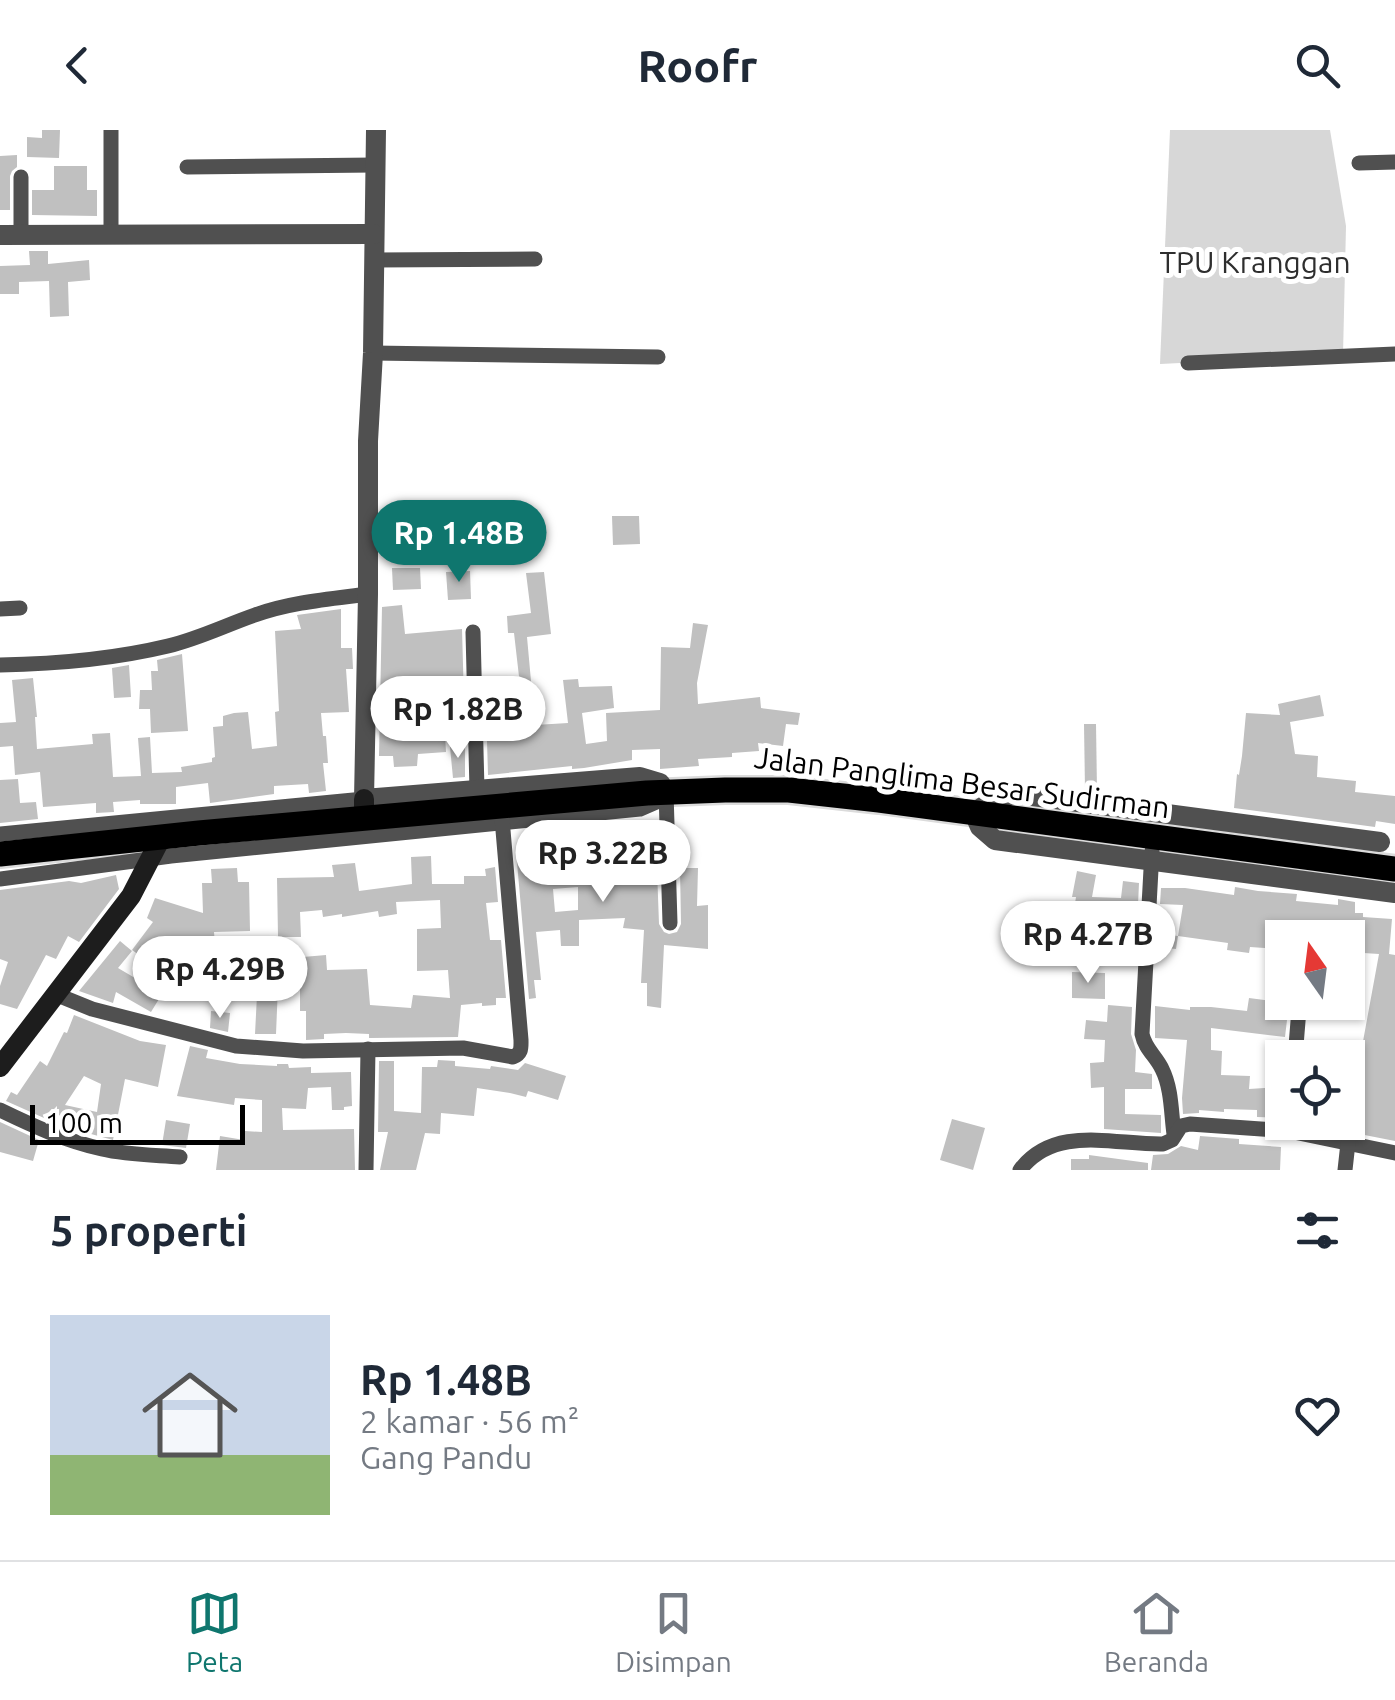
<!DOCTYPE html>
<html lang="id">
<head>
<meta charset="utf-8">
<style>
  body { margin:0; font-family:Ubuntu,sans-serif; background:#f2f2f3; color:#1f2937; height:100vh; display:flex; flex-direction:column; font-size:38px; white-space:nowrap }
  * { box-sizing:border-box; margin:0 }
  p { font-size:32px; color:#747a83 }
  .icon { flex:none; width:55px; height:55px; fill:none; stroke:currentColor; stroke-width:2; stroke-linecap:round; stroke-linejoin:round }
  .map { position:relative; height:1040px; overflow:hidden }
  .panel { display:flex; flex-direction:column; background:#fff; flex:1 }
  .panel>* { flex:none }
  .needle { width:65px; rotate:346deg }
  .controls { position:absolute; left:1265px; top:790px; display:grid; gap:20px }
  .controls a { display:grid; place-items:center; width:100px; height:100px; border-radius:0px; background:#fff; box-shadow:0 2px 8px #0004; font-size:50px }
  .scale { position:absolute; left:30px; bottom:25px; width:215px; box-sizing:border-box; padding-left:10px; border:5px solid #000; border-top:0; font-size:28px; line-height:35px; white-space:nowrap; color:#000; -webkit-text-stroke:8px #fff; paint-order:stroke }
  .price { position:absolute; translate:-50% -85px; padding:0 22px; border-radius:35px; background:#fff; color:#222; font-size:32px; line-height:65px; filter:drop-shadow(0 2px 5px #0008) }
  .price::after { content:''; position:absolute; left:50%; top:60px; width:30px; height:22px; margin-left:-15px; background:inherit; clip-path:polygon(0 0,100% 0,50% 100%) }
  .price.current { background:#0f766e; color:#fff }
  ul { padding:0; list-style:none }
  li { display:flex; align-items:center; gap:30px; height:250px; padding:0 50px }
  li+li { border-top:2px solid #e0e1e3 }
  li span { display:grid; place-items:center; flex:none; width:280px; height:200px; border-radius:0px; color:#555 }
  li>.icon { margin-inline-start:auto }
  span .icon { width:120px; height:120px; fill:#fffc; stroke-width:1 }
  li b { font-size:42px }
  h2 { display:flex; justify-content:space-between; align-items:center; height:120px; padding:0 50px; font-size:42px }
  header { display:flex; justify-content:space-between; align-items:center; height:130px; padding:0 50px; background:#fff; font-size:45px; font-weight:600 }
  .tabs { display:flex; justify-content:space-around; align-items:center; height:140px; border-top:2px solid #e0e1e3; background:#fff; font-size:28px; color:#747a83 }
  .tabs a { display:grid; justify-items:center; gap:5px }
  .tabs .current { color:#0f766e }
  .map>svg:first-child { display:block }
  .green { fill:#d7d7d7 }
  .building { fill:#c0c0c0; fill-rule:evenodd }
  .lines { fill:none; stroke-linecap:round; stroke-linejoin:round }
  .primary-casing { stroke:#dbdbdb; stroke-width:30 }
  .minor { stroke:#505050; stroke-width:15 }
  .tertiary { stroke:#505050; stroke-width:20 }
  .secondary { stroke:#1d1d1d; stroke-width:20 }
  .primary { stroke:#000; stroke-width:25 }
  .labels { text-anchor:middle; stroke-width:10; stroke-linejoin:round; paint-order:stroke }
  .park-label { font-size:30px; fill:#2e2e2e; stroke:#fff }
  .street-label { font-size:30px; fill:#000; stroke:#fff }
</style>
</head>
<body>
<header><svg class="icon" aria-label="back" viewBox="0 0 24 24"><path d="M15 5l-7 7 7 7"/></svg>Roofr<svg class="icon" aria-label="search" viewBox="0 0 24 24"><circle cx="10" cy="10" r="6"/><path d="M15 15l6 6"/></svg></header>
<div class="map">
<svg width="1395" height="1040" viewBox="0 0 1395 1040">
  <rect width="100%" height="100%" fill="#fff"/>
  <polygon class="green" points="1170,0 1330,0 1346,96 1343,225 1160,234"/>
  <g class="building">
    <polygon points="42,0 60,0 59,28 27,27 27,7 42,8"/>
    <polygon points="17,25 17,37 12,41 10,46 10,80 0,80 0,26"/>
    <polygon points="54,36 87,36 87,60 97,60 97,86 32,85 32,60 54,60"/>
    <polygon points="29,121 48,121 48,134 89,130 90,150 68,152 69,186 50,187 49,151 19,152 19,164 0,164 0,136 30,135"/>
    <polygon points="612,386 639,386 640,414 613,415"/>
    <polygon points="392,438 420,438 421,459 393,460"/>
    <polygon points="470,441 471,469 448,470 446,442"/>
    <polygon points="544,442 551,504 527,507 535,595 568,593 563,550 578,549 579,557 612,556 614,578 582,583 586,614 607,611 606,583 660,580 661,517 690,518 693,493 708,495 697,553 698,574 760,567 761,578 800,583 798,595 786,594 783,616 758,613 759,621 732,623 732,627 698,629 699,636 660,639 660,619 632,620 632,630 584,638 572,639 572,636 488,645 486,575 495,574 495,568 521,564 514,503 508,503 507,486 531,483 526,443"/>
    <polygon points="402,475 405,504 462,499 464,571 443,572 446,622 418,624 417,636 394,637 393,626 379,626 382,477"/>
    <polygon points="341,479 341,518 352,518 353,539 346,539 349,582 321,583 323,606 326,606 328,633 323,633 326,661 309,663 308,654 274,656 274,664 210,673 208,653 176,657 176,674 140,674 140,670 113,672 114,682 96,683 96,673 43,677 40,642 15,645 13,616 0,617 0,593 16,592 12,550 33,548 37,587 35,587 37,619 93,614 92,604 110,603 113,647 141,646 138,608 150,607 152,643 182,642 181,637 212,632 212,628 215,627 213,597 223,596 223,586 234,583 248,582 252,619 277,616 275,582 279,581 275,501 301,499 297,485"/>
    <polygon points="182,524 188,601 151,603 150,579 139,579 140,560 152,560 151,541 158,541 157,530"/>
    <polygon points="129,535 131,567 114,568 112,538"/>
    <polygon points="1320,565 1324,586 1290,592 1295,624 1318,626 1317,647 1356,651 1355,662 1395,666 1395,694 1376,691 1375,697 1234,678 1237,644 1239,645 1242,626 1246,583 1280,585 1278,574"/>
    <polygon points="1084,594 1096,594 1097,661 1085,659"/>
    <polygon points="465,616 465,647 453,648 450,617"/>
    <polygon points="18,649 20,673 36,672 38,689 0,693 0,650"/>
    <path d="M556 714H573V720L612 718V715H624V737H639V740L657 739 659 794 664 802 669 804 677 802 681 794 680 738H698L697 776 708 775V819L664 815 661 878 647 876V853H641L644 800 623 798 625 788 579 790V816H561L560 800 536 802 541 850H534L536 868 529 869 516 721 556 717ZM578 757V780L555 782 553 759Z"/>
    <polygon points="431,726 432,754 464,754 464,746 486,746 485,739 495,737 498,772 486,773 490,810 501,810 506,868 496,868 496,875 482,876 482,873 461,875 458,907 371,908 369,908 369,904 346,903 324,904 324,909 306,910 306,881 300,881 300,854 278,856 276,904 255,904 257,865 263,865 261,839 304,834 303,827 326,825 327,840 367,839 370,875 411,878 413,865 450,868 448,840 417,841 417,799 441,798 440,770 396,772 397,784 379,787 378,781 342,787 342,784 323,787 322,780 300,782 301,807 278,807 277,748 334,747 332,735 355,733 359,761 412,754 411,727"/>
    <polygon points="237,738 238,752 249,752 250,801 214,802 215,814 201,814 182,838 168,827 159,839 132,820 153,792 147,788 155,768 203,783 202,753 212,753 211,739"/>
    <polygon points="1077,741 1096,745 1092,767 1121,768 1123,751 1139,753 1137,797 1116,795 1115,803 1101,802 1102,788 1073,785 1076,767 1072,767"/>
    <polygon points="116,745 119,759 79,812 68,806 56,829 46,825 17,879 0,874 0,856 8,832 0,829 0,760 69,751 81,753"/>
    <polygon points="1235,757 1258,761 1297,764 1296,771 1338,775 1338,769 1355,772 1355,783 1363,783 1363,787 1392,789 1389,824 1395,825 1395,1011 1324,997 1324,992 1348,992 1348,953 1355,955 1379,824 1348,822 1348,808 1282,808 1282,819 1250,817 1249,823 1227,820 1228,813 1178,806 1183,775 1160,774 1161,758 1185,758 1234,765"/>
    <polygon points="1159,804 1178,806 1176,819 1158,817"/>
    <polygon points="120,811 132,821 118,838 162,864 151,882 116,862 113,873 79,861"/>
    <polygon points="1072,842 1105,843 1105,869 1072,868"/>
    <polygon points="1249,868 1289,873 1285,907 1211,898 1211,920 1222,921 1221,945 1250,946 1249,959 1282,957 1282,988 1257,987 1257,980 1224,979 1224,982 1199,980 1199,983 1183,984 1182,968 1187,910 1155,908 1155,876 1190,880 1190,877 1211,877 1247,881"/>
    <polygon points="1108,875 1132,877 1131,904 1136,920 1135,942 1152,944 1152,959 1125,959 1125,984 1161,985 1161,1003 1104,999 1104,957 1091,958 1090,933 1104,932 1105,910 1084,909 1086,890 1107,892"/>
    <polygon points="211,881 230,883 228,902 210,898"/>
    <path d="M74 885 140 911 166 915 158 957 125 949 113 1010 80 1001 82 990 57 985 53 992 6 971 11 962 17 965 40 931 47 936 64 902 67 903ZM84 946 101 954 97 982 65 975Z"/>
    <polygon points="190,916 208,920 206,928 240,934 277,936 277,934 288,934 289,938 311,937 311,943 351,942 352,976 344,977 344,980 332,980 331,957 308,958 306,979 282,978 283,1000 354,999 355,1040 216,1040 220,1006 244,1010 245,1001 262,1002 262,970 235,968 234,975 177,966"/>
    <polygon points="438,930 455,931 455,936 490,939 491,936 518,940 525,933 566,946 558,970 528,961 526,967 510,963 477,958 474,986 441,983 440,1004 425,1003 416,1040 380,1040 388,1002 378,1002 379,931 394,931 394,981 421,983 422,937 437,937"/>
    <polygon points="952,989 985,998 973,1040 940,1030"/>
    <polygon points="166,990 190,994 186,1018 162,1015"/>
    <polygon points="0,992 39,1010 33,1031 0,1022"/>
    <polygon points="1200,1006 1239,1009 1239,1014 1281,1017 1280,1040 1151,1040 1153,1025 1168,1024 1181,1016 1198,1020"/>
    <polygon points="1089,1025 1148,1033 1148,1040 1071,1040 1071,1029 1089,1029"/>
  </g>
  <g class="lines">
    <defs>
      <polyline id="primary" points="0,724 199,703 647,663 725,660 789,660 879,670 1395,739"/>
    </defs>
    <use href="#primary" class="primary-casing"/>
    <g class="minor">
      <polyline points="111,0 111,105"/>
      <polyline points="1359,33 1395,32"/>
      <polyline points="187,37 375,35"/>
      <polyline points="21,105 21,47"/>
      <polyline points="374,130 535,129"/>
      <polyline points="373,223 658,227"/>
      <polyline points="1188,233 1395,224"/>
      <polyline points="0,479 20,478"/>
      <polyline points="473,502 477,660"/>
      <path d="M0 535C55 534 114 529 168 516 198 509 226 495 255 485 291 472 330 469 368 464"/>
      <polyline points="666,662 670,793"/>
      <polyline points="0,704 364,669"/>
      <path d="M1152 721 1142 904C1145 919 1156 926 1162 939 1172 959 1171 983 1174 1004"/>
      <polyline points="0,749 171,726 640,679 663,669 666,663"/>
      <path d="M55 864 92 879 236 916 303 921 463 918 513 927C522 923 521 918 521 910L501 677"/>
      <polyline points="1295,928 1299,879"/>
      <path d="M0 980C33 996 66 1011 102 1019 127 1025 155 1025 180 1027"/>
      <polyline points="366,1040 368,919"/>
      <path d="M1020 1040C1055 994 1114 1015 1163 1014L1172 1010 1181 996 1190 994 1289 1001 1395 1023"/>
      <polyline points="1345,1040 1348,1013"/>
    </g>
    <g class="tertiary">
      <polyline points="376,0 373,223 368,311 368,464 364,669 640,647 660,653 666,662"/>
      <polyline points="0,105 374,104"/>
      <polyline points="1380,712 1016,664 997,667 974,683 980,697 995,710 1395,763"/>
    </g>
    <g class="secondary">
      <polyline points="364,669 364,689"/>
      <polyline points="0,937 131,766 161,708"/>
    </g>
    <use href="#primary" class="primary"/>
  </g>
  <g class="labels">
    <g class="park-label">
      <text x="1255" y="143">TPU Kranggan</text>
    </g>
    <g class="street-label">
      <text transform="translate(962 653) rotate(7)" y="10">Jalan Panglima Besar Sudirman</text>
    </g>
  </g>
</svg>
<div class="controls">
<a><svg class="needle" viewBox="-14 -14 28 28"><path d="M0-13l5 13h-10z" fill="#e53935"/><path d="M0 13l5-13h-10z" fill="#747a83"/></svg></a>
<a><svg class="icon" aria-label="locate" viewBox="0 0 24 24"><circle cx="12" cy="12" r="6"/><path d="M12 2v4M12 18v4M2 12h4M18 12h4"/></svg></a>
</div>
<div class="scale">100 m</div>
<b class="price current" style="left:459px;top:455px">Rp 1.48B</b>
<b class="price" style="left:458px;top:631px">Rp 1.82B</b>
<b class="price" style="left:603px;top:775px">Rp 3.22B</b>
<b class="price" style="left:1088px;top:856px">Rp 4.27B</b>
<b class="price" style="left:220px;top:891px">Rp 4.29B</b>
</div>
<section class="panel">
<h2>5 properti<svg class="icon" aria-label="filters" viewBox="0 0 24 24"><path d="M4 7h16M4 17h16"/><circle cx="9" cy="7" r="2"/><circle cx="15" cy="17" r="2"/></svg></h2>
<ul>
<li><span style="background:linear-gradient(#c9d6e8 70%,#8fb573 0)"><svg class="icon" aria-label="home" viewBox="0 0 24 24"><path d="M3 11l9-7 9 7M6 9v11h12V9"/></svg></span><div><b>Rp 1.48B</b><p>2 kamar · 56 m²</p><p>Gang Pandu</p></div><svg class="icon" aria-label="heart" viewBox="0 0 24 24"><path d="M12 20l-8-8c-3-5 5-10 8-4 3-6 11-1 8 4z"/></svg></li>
</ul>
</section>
<nav class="tabs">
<a class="current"><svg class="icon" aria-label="map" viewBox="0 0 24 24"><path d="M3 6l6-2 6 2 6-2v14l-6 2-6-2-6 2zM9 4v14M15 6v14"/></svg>Peta</a>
<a><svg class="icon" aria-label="saved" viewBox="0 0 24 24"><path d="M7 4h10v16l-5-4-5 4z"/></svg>Disimpan</a>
<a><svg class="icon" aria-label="home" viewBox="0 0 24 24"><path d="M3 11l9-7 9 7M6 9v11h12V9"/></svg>Beranda</a>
</nav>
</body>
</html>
